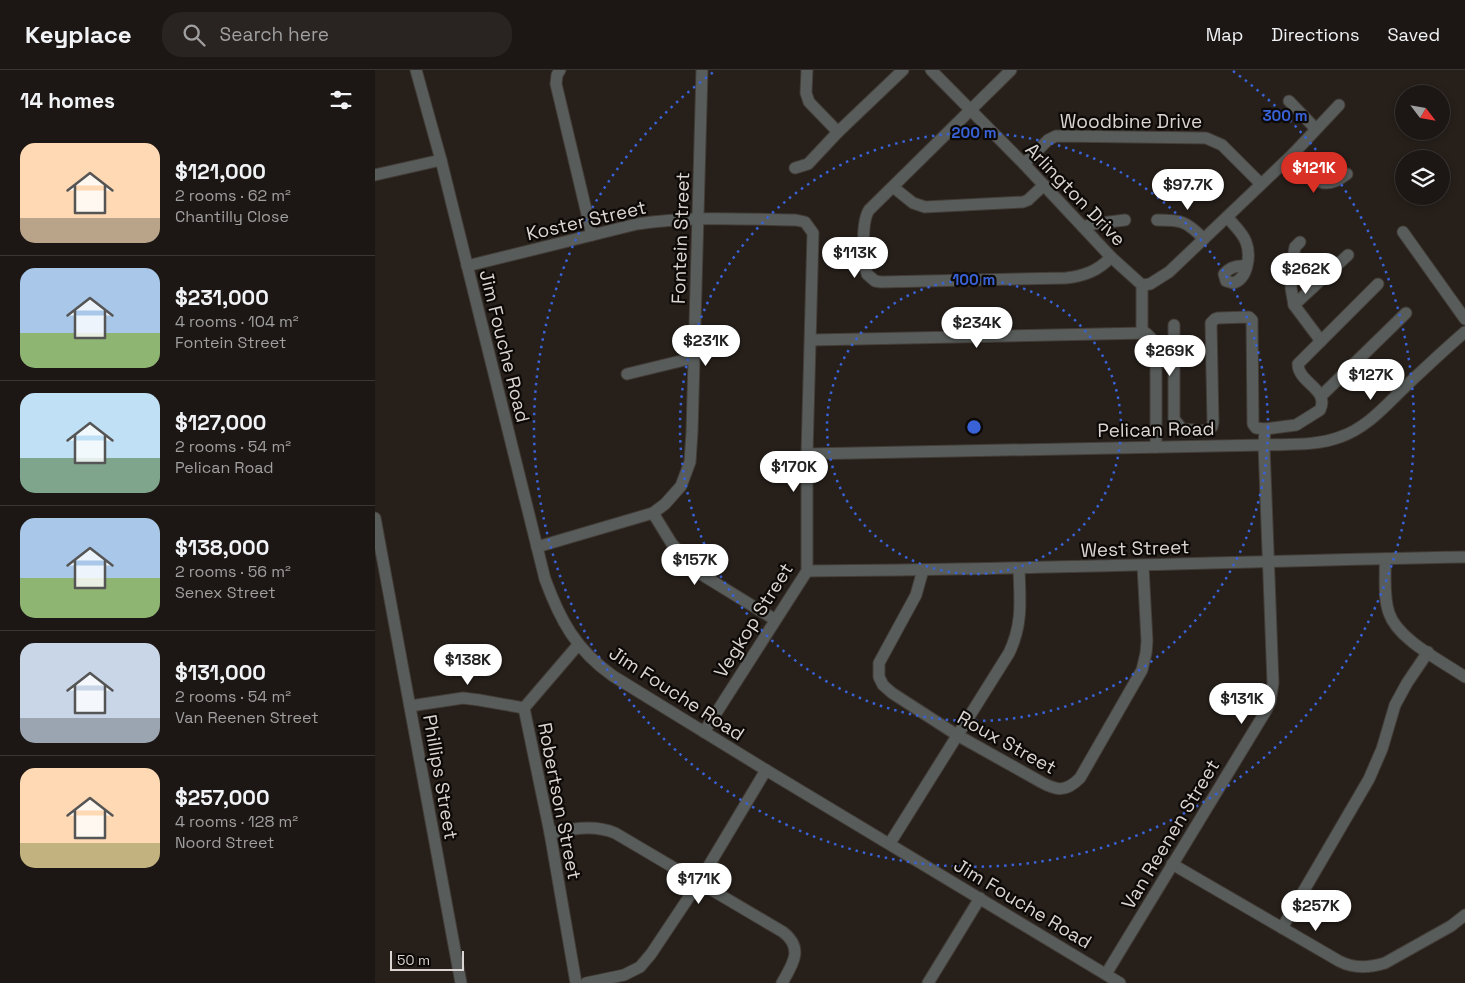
<!DOCTYPE html>
<html lang="en">
<head>
<meta charset="utf-8">
<style>
  body { margin:0; font-family:"Space Grotesk",sans-serif; background:#292422; color:#f1f3f6; height:100vh; display:flex; flex-direction:column; font-size:19px; white-space:nowrap }
  * { box-sizing:border-box; margin:0 }
  p { font-size:16px; color:#a09fa0 }
  .icon { flex:none; width:28px; height:28px; fill:none; stroke:currentColor; stroke-width:2; stroke-linecap:round; stroke-linejoin:round }
  .map { position:relative; flex:1; overflow:hidden }
  .details { display:flex; flex-direction:column; background:#1c1714; width:375px }
  .details>* { flex:none }
  .needle { width:32px; rotate:121deg }
  .buttons { position:absolute; left:1020px; top:15px; display:grid; gap:10px }
  .buttons a { display:grid; place-items:center; width:55px; height:55px; border-radius:50%; background:#1c1714; box-shadow:0 2px 8px #0003,0 0 0 1px #3a3634; font-size:25px }
  .scale { position:absolute; left:15px; bottom:12px; width:74px; box-sizing:border-box; padding-left:5px; border:2px solid #dad5d2; border-top:0; font-size:14px; line-height:18px; white-space:nowrap; color:#dad5d2; -webkit-text-stroke:4px #0c0907; paint-order:stroke }
  .price { position:absolute; translate:-50% -42px; padding:0 11px; border-radius:18px; background:#fff; color:#222; font-size:16px; line-height:32px; filter:drop-shadow(0 1px 2px #0008) }
  .price::after { content:''; position:absolute; left:50%; top:30px; width:15px; height:11px; margin-left:-8px; background:inherit; clip-path:polygon(0 0,100% 0,50% 100%) }
  .price.on { background:#d93025; color:#fff }
  ul { padding:0; list-style:none }
  li { display:flex; align-items:center; gap:15px; height:125px; padding:0 20px }
  li+li { border-top:1px solid #3a3634 }
  li span { display:grid; place-items:center; flex:none; width:140px; height:100px; border-radius:15px; color:#555 }
  li>.icon { margin-inline-start:auto }
  span .icon { width:60px; height:60px; fill:#fffc; stroke-width:1 }
  li b { font-size:21px }
  h2 { display:flex; justify-content:space-between; align-items:center; height:60px; padding:0 20px; font-size:21px }
  header { display:flex; align-items:center; gap:30px; box-sizing:border-box; height:70px; padding:0 25px; background:#1c1714; border-bottom:1px solid #3a3634 }
  header strong { font-size:24px }
  nav { display:flex; gap:28px; margin-inline-start:auto; font-size:18px }
  .search { width:350px; height:45px; background:#292422; display:flex; align-items:center; gap:12px; box-sizing:border-box; padding:0 18px; border-radius:20px; color:#a09fa0; font-size:19px }
  main { display:flex; flex:1; min-height:0 }
  .map>svg:first-child { display:block }
  .lines { fill:none; stroke-linecap:round; stroke-linejoin:round }
  .minor-casing { stroke:#433c37; stroke-width:13 }
  .minor { stroke:#585d5b; stroke-width:11 }
  .ring { fill:none; stroke:#3962d7; stroke-width:2.5; stroke-dasharray:2.5 5 }
  .labels { text-anchor:middle; stroke-width:4.5; stroke-linejoin:round; paint-order:stroke }
  .street-label { font-size:19px; fill:#dad5d2; stroke:#0c0907 }
  .centre { fill:#3962d7; stroke:#0c0907; stroke-width:2.5 }
  .ring-label { font-size:15px; text-anchor:middle; font-weight:bold; fill:#3962d7; stroke:#0c0907; stroke-width:4.5; stroke-linejoin:round; paint-order:stroke }
</style>
</head>
<body>
<header>
<strong>Keyplace</strong>
<div class="search"><svg class="icon" aria-label="search" viewBox="0 0 24 24"><circle cx="10" cy="10" r="6"/><path d="M15 15l6 6"/></svg>Search here</div>
<nav><a>Map</a><a>Directions</a><a>Saved</a></nav>
</header>
<main>
<section class="details">
<h2>14 homes<svg class="icon" aria-label="filters" viewBox="0 0 24 24"><path d="M4 7h16M4 17h16"/><circle cx="9" cy="7" r="2"/><circle cx="15" cy="17" r="2"/></svg></h2>
<ul>
<li><span style="background:linear-gradient(#ffd9b3 75%,#b9a48a 0)"><svg class="icon" aria-label="home" viewBox="0 0 24 24"><path d="M3 11l9-7 9 7M6 9v11h12V9"/></svg></span><div><b>$121,000</b><p>2 rooms · 62 m²</p><p>Chantilly Close</p></div></li>
<li><span style="background:linear-gradient(#a9c7e8 65%,#8fb573 0)"><svg class="icon" aria-label="home" viewBox="0 0 24 24"><path d="M3 11l9-7 9 7M6 9v11h12V9"/></svg></span><div><b>$231,000</b><p>4 rooms · 104 m²</p><p>Fontein Street</p></div></li>
<li><span style="background:linear-gradient(#bfe0f5 65%,#7fa58c 0)"><svg class="icon" aria-label="home" viewBox="0 0 24 24"><path d="M3 11l9-7 9 7M6 9v11h12V9"/></svg></span><div><b>$127,000</b><p>2 rooms · 54 m²</p><p>Pelican Road</p></div></li>
<li><span style="background:linear-gradient(#a9c7e8 60%,#8fb573 0)"><svg class="icon" aria-label="home" viewBox="0 0 24 24"><path d="M3 11l9-7 9 7M6 9v11h12V9"/></svg></span><div><b>$138,000</b><p>2 rooms · 56 m²</p><p>Senex Street</p></div></li>
<li><span style="background:linear-gradient(#c9d6e8 75%,#9aa5b1 0)"><svg class="icon" aria-label="home" viewBox="0 0 24 24"><path d="M3 11l9-7 9 7M6 9v11h12V9"/></svg></span><div><b>$131,000</b><p>2 rooms · 54 m²</p><p>Van Reenen Street</p></div></li>
<li><span style="background:linear-gradient(#ffd9b3 75%,#c2b280 0)"><svg class="icon" aria-label="home" viewBox="0 0 24 24"><path d="M3 11l9-7 9 7M6 9v11h12V9"/></svg></span><div><b>$257,000</b><p>4 rooms · 128 m²</p><p>Noord Street</p></div></li>
</ul>
</section>
<div class="map">
<svg width="1090" height="913" viewBox="0 0 1090 913">
  <rect width="100%" height="100%" fill="#261f1a"/>
  <g class="lines">
    <defs>
      <g id="minor">
        <path d="M41 0 66 90 170 509C185 550 201 580 238 606L391 700 745 913"/>
        <polyline points="185,0 182,5 181,14 217,165"/>
        <polyline points="432,0 431,23 434,32 463,62"/>
        <polyline points="556,0 649,94 736,187 767,215 767,263"/>
        <path d="M636 0 494 140C486 152 488 191 492 204L500 211 506 212 691 208C709 206 723 201 736 187"/>
        <polyline points="914,31 940,58"/>
        <path d="M918 84C936 104 944 126 972 104"/>
        <polyline points="649,94 673,70 681,66 831,68 847,75 886,114"/>
        <polyline points="420,98 433,94 463,62 528,0"/>
        <polyline points="0,105 66,90"/>
        <polyline points="518,117 538,133 550,137 648,132 653,130 669,115"/>
        <path d="M852 147C858 154 868 163 871 172 876 185 873 209 858 213L851 211 849 204C855 197 862 195 871 196"/>
        <path d="M782 150C807 150 811 151 829 169"/>
        <polyline points="708,157 718,154 750,150"/>
        <polyline points="1028,162 1090,249"/>
        <polyline points="925,172 920,177 917,194 916,218 919,235 946,271"/>
        <path d="M92 196 262 154C314 146 368 149 421 150L430 152 438 163 432 384V501L329 662"/>
        <polyline points="767,215 775,214 794,202 918,84 964,35"/>
        <polyline points="919,235 973,185"/>
        <polyline points="436,270 771,263 780,272 781,277 781,377"/>
        <polyline points="252,304 318,288"/>
        <polyline points="946,326 1031,243"/>
        <path d="M890 359 921 355 945 340C955 319 923 313 923 294L1003 214"/>
        <path d="M432 384 889 375C914 374 941 376 965 367 992 358 1011 335 1031 316 1050 298 1069 280 1090 262"/>
        <polyline points="278,443 297,474 329,506 399,549"/>
        <polyline points="0,448 86,913"/>
        <polyline points="162,477 278,443 290,434 306,416 315,392 317,362 327,0"/>
        <path d="M1010 489C1011 506 1008 526 1014 543 1023 570 1067 591 1090 607"/>
        <path d="M548 500 541 525 504 593V607L508 615 517 623 582 665 666 712C682 721 691 722 705 708L767 600 771 583 772 571 768 496"/>
        <path d="M432 501C651 500 870 491 1090 487"/>
        <polyline points="35,636 88,628 104,630 149,638"/>
        <path d="M175 763C198 759 218 754 240 763L408 862C429 878 418 894 407 913"/>
        <path d="M515 773 634 583C648 554 645 530 644 499"/>
        <path d="M797 794 964 891C979 899 994 898 1010 893L1076 856 1090 845"/>
        <polyline points="907,858 994,709 1007,679 1020,635 1032,613 1053,582"/>
        <polyline points="731,904 892,639 895,632 898,613 889,375 890,359 881,358 878,354 877,250 874,247 843,248 840,249 836,253 838,352 837,357 833,361 807,359 799,349 799,255"/>
        <polyline points="201,913 175,763 149,638 203,575"/>
        <polyline points="211,913 249,905 265,897 276,884 324,812 391,700"/>
        <polyline points="553,913 605,828"/>
      </g>
    </defs>
    <use href="#minor" class="minor-casing"/>
    <use href="#minor" class="minor"/>
  </g>
  <g class="ring">
    <circle cx="599" cy="357" r="147"/>
    <circle cx="599" cy="357" r="294"/>
    <path d="M858 1A440 440 0 1 1 340 1"/>
  </g>
  <g class="labels">
    <g class="street-label">
      <text x="756" y="58">Woodbine Drive</text>
      <text transform="translate(701 124) rotate(46)" y="7">Arlington Drive</text>
      <text transform="translate(211 150) rotate(-13)" y="7">Koster Street</text>
      <text transform="translate(305 168) rotate(-88)" y="7">Fontein Street</text>
      <text transform="translate(130 276) rotate(76)" y="7">Jim Fouche Road</text>
      <text transform="translate(781 359) rotate(-1)" y="7">Pelican Road</text>
      <text transform="translate(760 478) rotate(-2)" y="7">West Street</text>
      <text transform="translate(378 550) rotate(-58)" y="7">Vegkop Street</text>
      <text transform="translate(302 623) rotate(33)" y="7">Jim Fouche Road</text>
      <text transform="translate(632 672) rotate(29)" y="7">Roux Street</text>
      <text transform="translate(66 707) rotate(80)" y="7">Phillips Street</text>
      <text transform="translate(185 731) rotate(79)" y="7">Robertson Street</text>
      <text transform="translate(795 764) rotate(-59)" y="7">Van Reenen Street</text>
      <text transform="translate(648 833) rotate(31)" y="7">Jim Fouche Road</text>
    </g>
  </g>
  <circle cx="599" cy="357" r="8" class="centre"/>
  <g class="ring-label">
    <text x="910" y="51">300 m</text>
    <text x="599" y="68">200 m</text>
    <text x="599" y="215">100 m</text>
  </g>
</svg>
<div class="buttons">
<a><svg class="needle" viewBox="-14 -14 28 28"><path d="M0-13l5 13h-10z" fill="#e53935"/><path d="M0 13l5-13h-10z" fill="#a09fa0"/></svg></a>
<a><svg class="icon" aria-label="layers" viewBox="0 0 24 24"><path d="M12 4l9 5-9 5-9-5zM3 14l9 5 9-5"/></svg></a>
</div>
<div class="scale">50 m</div>
<b class="price on" style="left:939px;top:124px">$121K</b>
<b class="price" style="left:813px;top:141px">$97.7K</b>
<b class="price" style="left:480px;top:209px">$113K</b>
<b class="price" style="left:931px;top:225px">$262K</b>
<b class="price" style="left:602px;top:279px">$234K</b>
<b class="price" style="left:331px;top:297px">$231K</b>
<b class="price" style="left:795px;top:307px">$269K</b>
<b class="price" style="left:996px;top:331px">$127K</b>
<b class="price" style="left:419px;top:423px">$170K</b>
<b class="price" style="left:320px;top:516px">$157K</b>
<b class="price" style="left:93px;top:616px">$138K</b>
<b class="price" style="left:867px;top:655px">$131K</b>
<b class="price" style="left:324px;top:835px">$171K</b>
<b class="price" style="left:941px;top:862px">$257K</b>
</div>
</main>
</body>
</html>
